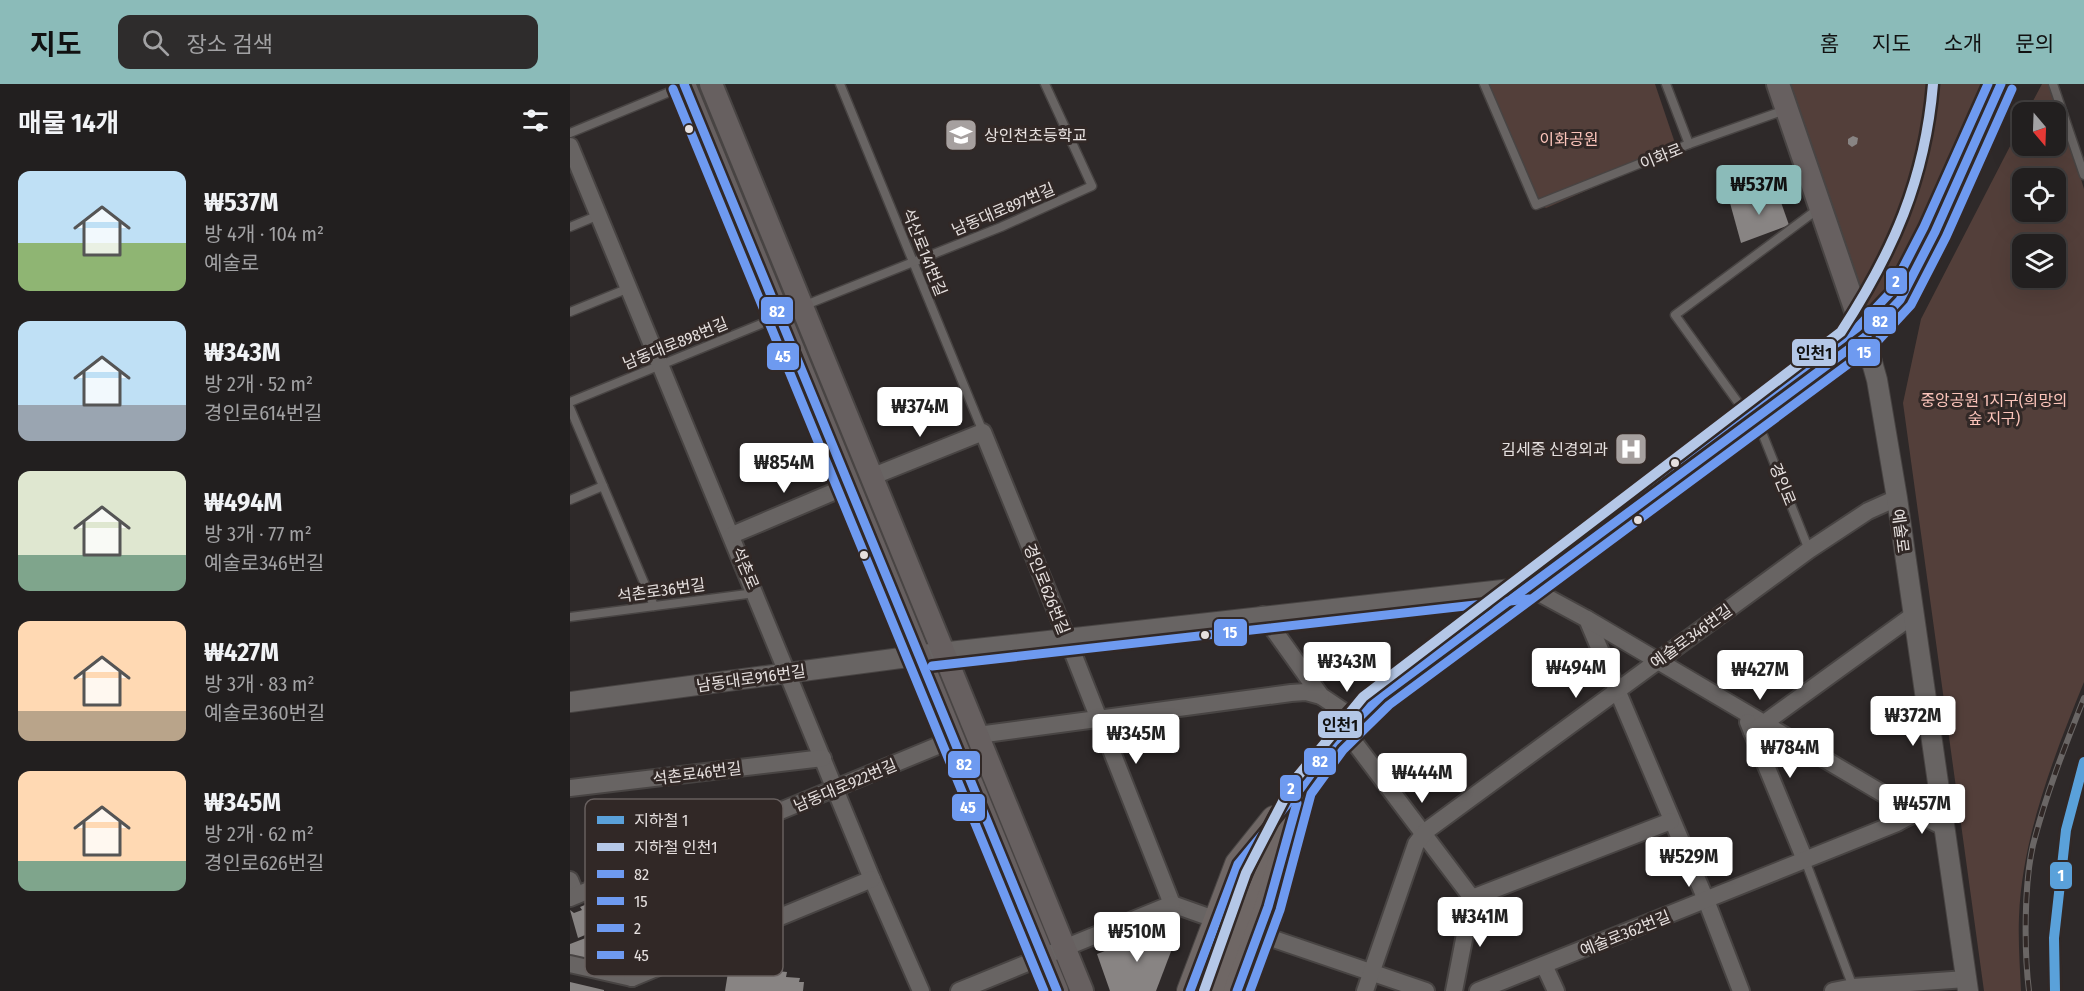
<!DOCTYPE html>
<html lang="ko">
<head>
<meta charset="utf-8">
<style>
  body { margin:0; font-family:"Fira Sans Condensed","Noto Sans KR",sans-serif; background:#2e2c2c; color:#f1f3f6; height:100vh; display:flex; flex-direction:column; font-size:22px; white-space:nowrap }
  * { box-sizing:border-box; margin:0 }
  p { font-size:20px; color:#a2a2a4 }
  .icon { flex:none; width:33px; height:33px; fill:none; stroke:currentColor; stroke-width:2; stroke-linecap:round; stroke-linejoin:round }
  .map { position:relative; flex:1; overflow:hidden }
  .details { display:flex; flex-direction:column; background:#221f1f; width:570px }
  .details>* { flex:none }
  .needle { width:39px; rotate:161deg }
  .controls { position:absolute; left:1442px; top:18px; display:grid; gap:12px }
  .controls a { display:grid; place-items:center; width:54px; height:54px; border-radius:12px; background:#221f1f; box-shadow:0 6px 24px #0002,0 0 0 2px #3f3d3d; font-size:30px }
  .price { position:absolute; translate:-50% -51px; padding:0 14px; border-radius:6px; background:#fff; color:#222; font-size:20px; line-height:39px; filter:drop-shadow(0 2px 3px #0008) }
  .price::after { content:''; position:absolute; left:50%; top:36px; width:18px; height:14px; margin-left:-9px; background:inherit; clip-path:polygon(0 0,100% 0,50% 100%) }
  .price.selected { background:#8bbbb9; color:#111 }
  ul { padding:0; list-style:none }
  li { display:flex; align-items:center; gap:18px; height:150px; padding:0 18px }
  li span { display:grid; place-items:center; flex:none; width:168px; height:120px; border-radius:12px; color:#555 }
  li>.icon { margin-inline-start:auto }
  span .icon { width:72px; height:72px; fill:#fffc; stroke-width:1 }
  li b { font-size:26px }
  h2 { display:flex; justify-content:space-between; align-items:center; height:72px; padding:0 18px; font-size:26px }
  header { display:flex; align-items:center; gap:36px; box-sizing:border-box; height:84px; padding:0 30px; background:#8bbbb9; color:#111 }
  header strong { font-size:28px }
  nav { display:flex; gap:33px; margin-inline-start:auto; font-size:21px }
  .search { width:420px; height:54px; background:#2e2c2c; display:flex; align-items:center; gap:15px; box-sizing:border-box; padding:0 21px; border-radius:12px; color:#a2a2a4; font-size:22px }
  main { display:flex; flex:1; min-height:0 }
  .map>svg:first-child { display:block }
  .green { fill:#533f3a; fill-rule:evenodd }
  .building { fill:#888483 }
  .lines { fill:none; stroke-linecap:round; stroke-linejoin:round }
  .service-casing { stroke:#484443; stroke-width:11 }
  .minor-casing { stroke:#484443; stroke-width:20 }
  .tertiary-casing { stroke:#484443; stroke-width:22 }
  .secondary-casing { stroke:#484443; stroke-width:26 }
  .primary-casing { stroke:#484443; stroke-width:28 }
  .service { stroke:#686463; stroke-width:8 }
  .minor { stroke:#686463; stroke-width:16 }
  .tertiary { stroke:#686463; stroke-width:20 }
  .secondary { stroke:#676060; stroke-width:22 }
  .primary { stroke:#6f6765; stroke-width:26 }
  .rail-casing { stroke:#6a6665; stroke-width:6 }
  .rail { stroke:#312826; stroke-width:4; stroke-dasharray:11; stroke-linecap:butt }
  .bus-1-casing { stroke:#312826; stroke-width:14 }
  .bus-2-casing { stroke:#312826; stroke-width:14 }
  .bus-3-casing { stroke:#312826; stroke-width:14 }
  .bus-4-casing { stroke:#312826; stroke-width:14 }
  .bus-1 { stroke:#6e9af0; stroke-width:9 }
  .bus-2 { stroke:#6e9af0; stroke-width:9 }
  .bus-3 { stroke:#6e9af0; stroke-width:9 }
  .bus-4 { stroke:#6e9af0; stroke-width:9 }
  .metro-1-casing { stroke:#312826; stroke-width:15 }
  .metro-2-casing { stroke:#312826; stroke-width:15 }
  .metro-1 { stroke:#5aa1da; stroke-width:10 }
  .metro-2 { stroke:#b4c7e7; stroke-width:10 }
  .bus-dot { fill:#e6e0df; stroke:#312826; stroke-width:2 }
  .labels { text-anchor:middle; stroke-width:6; stroke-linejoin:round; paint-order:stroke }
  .poi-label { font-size:16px; fill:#e6e0df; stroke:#312826; text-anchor:start }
  .park-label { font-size:16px; fill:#fcc5bb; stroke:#312826 }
  .street-label { font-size:16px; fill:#e6e0df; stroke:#312826 }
  .key { fill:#312826; stroke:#675f5e; stroke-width:1.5 }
  .key-label { font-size:16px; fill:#e6e0df }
  .line-badge { stroke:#312826; stroke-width:2 }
  .badge-label { font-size:16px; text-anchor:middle; font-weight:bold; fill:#fff }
  .pale-badge-label { font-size:16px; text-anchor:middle; font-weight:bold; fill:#111 }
</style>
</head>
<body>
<header>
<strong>지도</strong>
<div class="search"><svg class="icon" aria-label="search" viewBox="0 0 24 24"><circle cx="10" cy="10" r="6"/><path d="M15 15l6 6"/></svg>장소 검색</div>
<nav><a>홈</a><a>지도</a><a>소개</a><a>문의</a></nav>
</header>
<main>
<section class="details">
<h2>매물 14개<svg class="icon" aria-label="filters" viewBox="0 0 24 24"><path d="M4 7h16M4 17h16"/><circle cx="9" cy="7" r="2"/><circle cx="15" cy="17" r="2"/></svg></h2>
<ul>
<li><span style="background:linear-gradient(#bfe0f5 60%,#8fb573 0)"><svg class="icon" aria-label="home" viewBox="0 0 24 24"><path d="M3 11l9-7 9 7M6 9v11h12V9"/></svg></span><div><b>₩537M</b><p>방 4개 · 104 m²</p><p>예술로</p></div></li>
<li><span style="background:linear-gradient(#bfe0f5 70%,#9aa5b1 0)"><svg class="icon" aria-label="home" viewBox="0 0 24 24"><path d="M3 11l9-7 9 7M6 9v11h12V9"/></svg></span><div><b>₩343M</b><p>방 2개 · 52 m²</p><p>경인로614번길</p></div></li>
<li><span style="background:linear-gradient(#dfe7d0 70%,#7fa58c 0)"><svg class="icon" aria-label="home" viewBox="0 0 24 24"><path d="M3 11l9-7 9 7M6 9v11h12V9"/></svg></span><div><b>₩494M</b><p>방 3개 · 77 m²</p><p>예술로346번길</p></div></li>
<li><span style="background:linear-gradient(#ffd9b3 75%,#b9a48a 0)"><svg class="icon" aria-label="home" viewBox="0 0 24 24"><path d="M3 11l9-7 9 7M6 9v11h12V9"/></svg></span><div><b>₩427M</b><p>방 3개 · 83 m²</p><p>예술로360번길</p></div></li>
<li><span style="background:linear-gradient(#ffd9b3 75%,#7fa58c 0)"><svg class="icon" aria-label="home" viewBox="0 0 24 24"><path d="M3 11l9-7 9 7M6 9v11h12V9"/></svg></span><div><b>₩345M</b><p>방 2개 · 62 m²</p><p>경인로626번길</p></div></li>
</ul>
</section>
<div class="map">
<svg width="1514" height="907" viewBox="0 0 1514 907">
  <rect width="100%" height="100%" fill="#2e2929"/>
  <g class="green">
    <polygon points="916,0 1085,0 1106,62 1102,70 976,124 966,119"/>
    <polygon points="1207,0 1433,0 1311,225 1301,226 1292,221"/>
    <path d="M1472 0H1483L1514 105V598C1484 672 1452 753 1449 833 1448 858 1450 883 1451 907H1414L1333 319 1351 235 1452 39V62H1485V28H1457ZM1452 94H1485V128H1452ZM1452 160H1485V194H1452Z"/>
  </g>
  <g class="building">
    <polygon points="1283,52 1288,54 1287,60 1282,63 1278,60 1278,55"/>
    <polygon points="1207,107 1219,141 1171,159 1160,119"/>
    <polygon points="17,820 27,846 8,854 0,826 4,829 12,826 10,823"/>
    <polygon points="584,848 605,857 586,907 540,907 527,870"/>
    <polygon points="26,850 33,867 30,880 0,875 0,860"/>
    <polygon points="159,882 217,888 216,893 230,894 229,898 234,898 233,907 155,907"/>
    <polygon points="0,898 34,906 34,907 0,907"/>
  </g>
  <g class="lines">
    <defs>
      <g id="service">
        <polyline points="270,0 413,348"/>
        <polyline points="914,0 966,121 1119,60 1215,26"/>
        <polyline points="1096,0 1119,60"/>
        <polyline points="1483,0 1514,91"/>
        <polyline points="0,49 114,2"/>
        <polyline points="0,143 29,131"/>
        <polyline points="233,222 431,143 522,102 475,0"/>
        <polyline points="0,228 59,204"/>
        <polyline points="0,318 208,233"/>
        <polyline points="0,324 84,522"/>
        <polyline points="1180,335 1105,231 1248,125"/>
        <polyline points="1187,336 1239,466"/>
        <polyline points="0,416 33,402"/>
        <polyline points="0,533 185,509"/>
        <polyline points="1235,776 1283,903"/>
      </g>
      <g id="minor">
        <polyline points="0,62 302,795 351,907"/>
        <polyline points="301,393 413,348 497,554 602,820 647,836"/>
        <polyline points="162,451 280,401"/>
        <polyline points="958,503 1017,535 1136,816 1171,907"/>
        <polyline points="693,531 751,612 785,635"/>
        <polyline points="1017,535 1344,728 1374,743"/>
        <polyline points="1178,638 1235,776"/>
        <polyline points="775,646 902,814 884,907"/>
        <polyline points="1182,648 1342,532"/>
        <polyline points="408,651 721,609 736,608 751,612"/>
        <polyline points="0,704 253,674"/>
        <polyline points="0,796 6,811"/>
        <polyline points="0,814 384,655"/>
        <polyline points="902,814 1101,737"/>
        <polyline points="689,850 856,907"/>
        <polyline points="0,880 62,894"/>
        <polyline points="974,881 986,907"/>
        <polyline points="62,894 302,795"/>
        <polyline points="389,907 602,820"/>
        <polyline points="795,907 846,760 856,747 1239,466 1298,427 1327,414"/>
        <path d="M908 907 1327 739C1343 729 1358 727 1370 712"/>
        <polyline points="1263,907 1283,903 1396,895"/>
      </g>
      <g id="tertiary">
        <polyline points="1295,253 1307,296 1327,414 1398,907"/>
        <polyline points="0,618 361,570 958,503"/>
      </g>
      <g id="secondary">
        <polyline points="114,0 487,907"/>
        <polyline points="141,0 512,907"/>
        <polyline points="1208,0 1295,253"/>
      </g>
      <g id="primary">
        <polyline points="620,907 668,780 704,735"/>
        <path d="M645 907C686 792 717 696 811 612L1295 253 1330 216 1365 148 1431 0"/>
        <polyline points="667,907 698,823 717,758"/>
      </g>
    </defs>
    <use href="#service" class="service-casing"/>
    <use href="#minor" class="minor-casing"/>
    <use href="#tertiary" class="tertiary-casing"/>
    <use href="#secondary" class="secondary-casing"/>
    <use href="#primary" class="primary-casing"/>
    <use href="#service" class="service"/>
    <use href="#minor" class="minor"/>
    <use href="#tertiary" class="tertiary"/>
    <use href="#secondary" class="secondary"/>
    <use href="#primary" class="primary"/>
    <defs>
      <path id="rail" d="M1459 907C1454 867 1454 800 1463 761 1476 710 1495 662 1514 614"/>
    </defs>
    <use href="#rail" class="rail-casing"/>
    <use href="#rail" class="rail"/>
    <defs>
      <g id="bus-1">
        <polyline points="114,0 487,907"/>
        <polyline points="620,907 668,780 730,705 764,658 811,612 1295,253 1330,216 1365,148 1431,0"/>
        <polyline points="667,907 698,823 727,719"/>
      </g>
      <g id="bus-2">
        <polyline points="362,582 959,515"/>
        <polyline points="680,907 710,826 741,710 773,666 819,621 1304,261 1341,221 1376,153 1442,5"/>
      </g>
      <path id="bus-3" d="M634 903C675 786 711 689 804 602L1287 244 1320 209 1354 143 1418 0"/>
      <polyline id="bus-4" points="103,5 474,907"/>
    </defs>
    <use href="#bus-1" class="bus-1-casing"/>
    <use href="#bus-2" class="bus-2-casing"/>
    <use href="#bus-3" class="bus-3-casing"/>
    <use href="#bus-4" class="bus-4-casing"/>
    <use href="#bus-1" class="bus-1"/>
    <use href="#bus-2" class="bus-2"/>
    <use href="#bus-3" class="bus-3"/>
    <use href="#bus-4" class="bus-4"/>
    <defs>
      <polyline id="metro-1" points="1485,907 1484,854 1496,746 1514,678"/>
      <path id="metro-2" d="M634 907 676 789 723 698 793 613 1271 248C1323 168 1355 96 1363 0"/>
    </defs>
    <use href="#metro-1" class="metro-1-casing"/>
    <use href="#metro-2" class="metro-2-casing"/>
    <use href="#metro-1" class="metro-1"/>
    <use href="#metro-2" class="metro-2"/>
  </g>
  <defs>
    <symbol id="school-square" viewBox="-11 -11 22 22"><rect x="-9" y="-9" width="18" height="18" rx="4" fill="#a6a09f" stroke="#312826"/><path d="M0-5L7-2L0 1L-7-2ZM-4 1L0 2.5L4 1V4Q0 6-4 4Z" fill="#fff"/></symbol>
    <symbol id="hospital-square" viewBox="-11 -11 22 22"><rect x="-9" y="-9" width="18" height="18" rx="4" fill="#a6a09f" stroke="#312826"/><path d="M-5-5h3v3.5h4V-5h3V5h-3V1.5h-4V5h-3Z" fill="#fff"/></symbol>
  </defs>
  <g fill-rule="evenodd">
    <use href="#school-square" x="372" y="32" width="38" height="38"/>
    <use href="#hospital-square" x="1042" y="346" width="38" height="38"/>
  </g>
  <g class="bus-dot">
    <circle cx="119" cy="45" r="5"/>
    <circle cx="1105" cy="379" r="5"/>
    <circle cx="1068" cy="436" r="5"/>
    <circle cx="294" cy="471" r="5"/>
    <circle cx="635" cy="551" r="5"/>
  </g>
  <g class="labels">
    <g class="poi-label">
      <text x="414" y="57">상인천초등학교</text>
      <text x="1038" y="371" text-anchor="end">김세중 신경외과</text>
    </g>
    <g class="park-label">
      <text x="999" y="61">이화공원</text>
      <text x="1424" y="322">중앙공원 1지구(희망의<tspan x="1424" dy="18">숲 지구)</tspan></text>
    </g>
    <g class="street-label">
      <text transform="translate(1091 72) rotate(-22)" y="6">이화로</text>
      <text transform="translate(433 125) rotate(-23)" y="6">남동대로897번길</text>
      <text transform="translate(355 168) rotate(68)" y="6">석산로141번길</text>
      <text transform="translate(105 259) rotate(-22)" y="6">남동대로898번길</text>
      <text transform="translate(1213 400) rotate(68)" y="6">경인로</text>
      <text transform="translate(1331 447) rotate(83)" y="6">예술로</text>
      <text transform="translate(176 484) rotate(67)" y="6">석촌로</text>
      <text transform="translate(477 505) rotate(68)" y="6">경인로626번길</text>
      <text transform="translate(91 506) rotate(-8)" y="6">석촌로36번길</text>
      <text transform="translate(1121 552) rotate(-36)" y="6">예술로346번길</text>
      <text transform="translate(181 594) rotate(-8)" y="6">남동대로916번길</text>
      <text transform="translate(127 689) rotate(-7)" y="6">석촌로46번길</text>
      <text transform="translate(275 701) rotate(-23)" y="6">남동대로922번길</text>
      <text transform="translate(1055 849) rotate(-22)" y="6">예술로362번길</text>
    </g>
  </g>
  <rect x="15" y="715" width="198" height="177" rx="9" class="key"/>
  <rect x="27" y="732" width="27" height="8" fill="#5aa1da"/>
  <rect x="27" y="759" width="27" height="8" fill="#b4c7e7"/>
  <rect x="27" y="786" width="27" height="8" fill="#6e9af0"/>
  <rect x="27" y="813" width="27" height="8" fill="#6e9af0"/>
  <rect x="27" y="840" width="27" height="8" fill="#6e9af0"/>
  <rect x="27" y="867" width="27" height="8" fill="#6e9af0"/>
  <g class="key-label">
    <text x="64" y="742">지하철 1</text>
    <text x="64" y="769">지하철 인천1</text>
    <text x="64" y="796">82</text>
    <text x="64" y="823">15</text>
    <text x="64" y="850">2</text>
    <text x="64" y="877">45</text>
  </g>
  <g class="line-badge">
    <rect x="1315" y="183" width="23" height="28" rx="6" fill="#6e9af0"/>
    <rect x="190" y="212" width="34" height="29" rx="6" fill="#6e9af0"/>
    <rect x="1293" y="222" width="34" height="29" rx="6" fill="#6e9af0"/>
    <rect x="1277" y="254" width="34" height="29" rx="6" fill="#6e9af0"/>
    <rect x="1221" y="254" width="46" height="29" rx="6" fill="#b4c7e7"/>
    <rect x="196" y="258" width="34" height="29" rx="6" fill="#6e9af0"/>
    <rect x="643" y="534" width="35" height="29" rx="6" fill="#6e9af0"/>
    <rect x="747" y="626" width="46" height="29" rx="6" fill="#b4c7e7"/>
    <rect x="733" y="663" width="34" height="29" rx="6" fill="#6e9af0"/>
    <rect x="377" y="666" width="34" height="29" rx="6" fill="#6e9af0"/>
    <rect x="709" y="690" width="23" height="28" rx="6" fill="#6e9af0"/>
    <rect x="381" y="709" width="35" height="29" rx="6" fill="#6e9af0"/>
    <rect x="1479" y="777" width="24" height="29" rx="6" fill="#5aa1da"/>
  </g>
  <g class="badge-label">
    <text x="1326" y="203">2</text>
    <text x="207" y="233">82</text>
    <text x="1310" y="243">82</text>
    <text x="1294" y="274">15</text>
    <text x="213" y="278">45</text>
    <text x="660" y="554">15</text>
    <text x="750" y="683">82</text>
    <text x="394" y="686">82</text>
    <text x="721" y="710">2</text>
    <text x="398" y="729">45</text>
    <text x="1491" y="797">1</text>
  </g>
  <g class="pale-badge-label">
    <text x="1244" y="275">인천1</text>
    <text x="770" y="647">인천1</text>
  </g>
</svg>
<div class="controls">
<a><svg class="needle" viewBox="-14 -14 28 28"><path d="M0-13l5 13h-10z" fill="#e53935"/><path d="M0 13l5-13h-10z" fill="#a2a2a4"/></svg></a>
<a><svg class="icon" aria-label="locate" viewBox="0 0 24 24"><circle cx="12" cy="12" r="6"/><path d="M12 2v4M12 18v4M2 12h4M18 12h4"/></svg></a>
<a><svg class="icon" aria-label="layers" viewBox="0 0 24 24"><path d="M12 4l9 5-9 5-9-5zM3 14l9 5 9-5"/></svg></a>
</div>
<b class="price selected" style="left:1189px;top:132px">₩537M</b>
<b class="price" style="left:350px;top:354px">₩374M</b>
<b class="price" style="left:214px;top:410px">₩854M</b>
<b class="price" style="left:777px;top:609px">₩343M</b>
<b class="price" style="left:1006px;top:615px">₩494M</b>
<b class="price" style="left:1190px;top:617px">₩427M</b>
<b class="price" style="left:1343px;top:663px">₩372M</b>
<b class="price" style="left:566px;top:681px">₩345M</b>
<b class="price" style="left:1220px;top:695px">₩784M</b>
<b class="price" style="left:852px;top:720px">₩444M</b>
<b class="price" style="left:1352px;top:751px">₩457M</b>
<b class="price" style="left:1119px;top:804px">₩529M</b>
<b class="price" style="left:910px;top:864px">₩341M</b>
<b class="price" style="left:567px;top:879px">₩510M</b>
</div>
</main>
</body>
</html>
